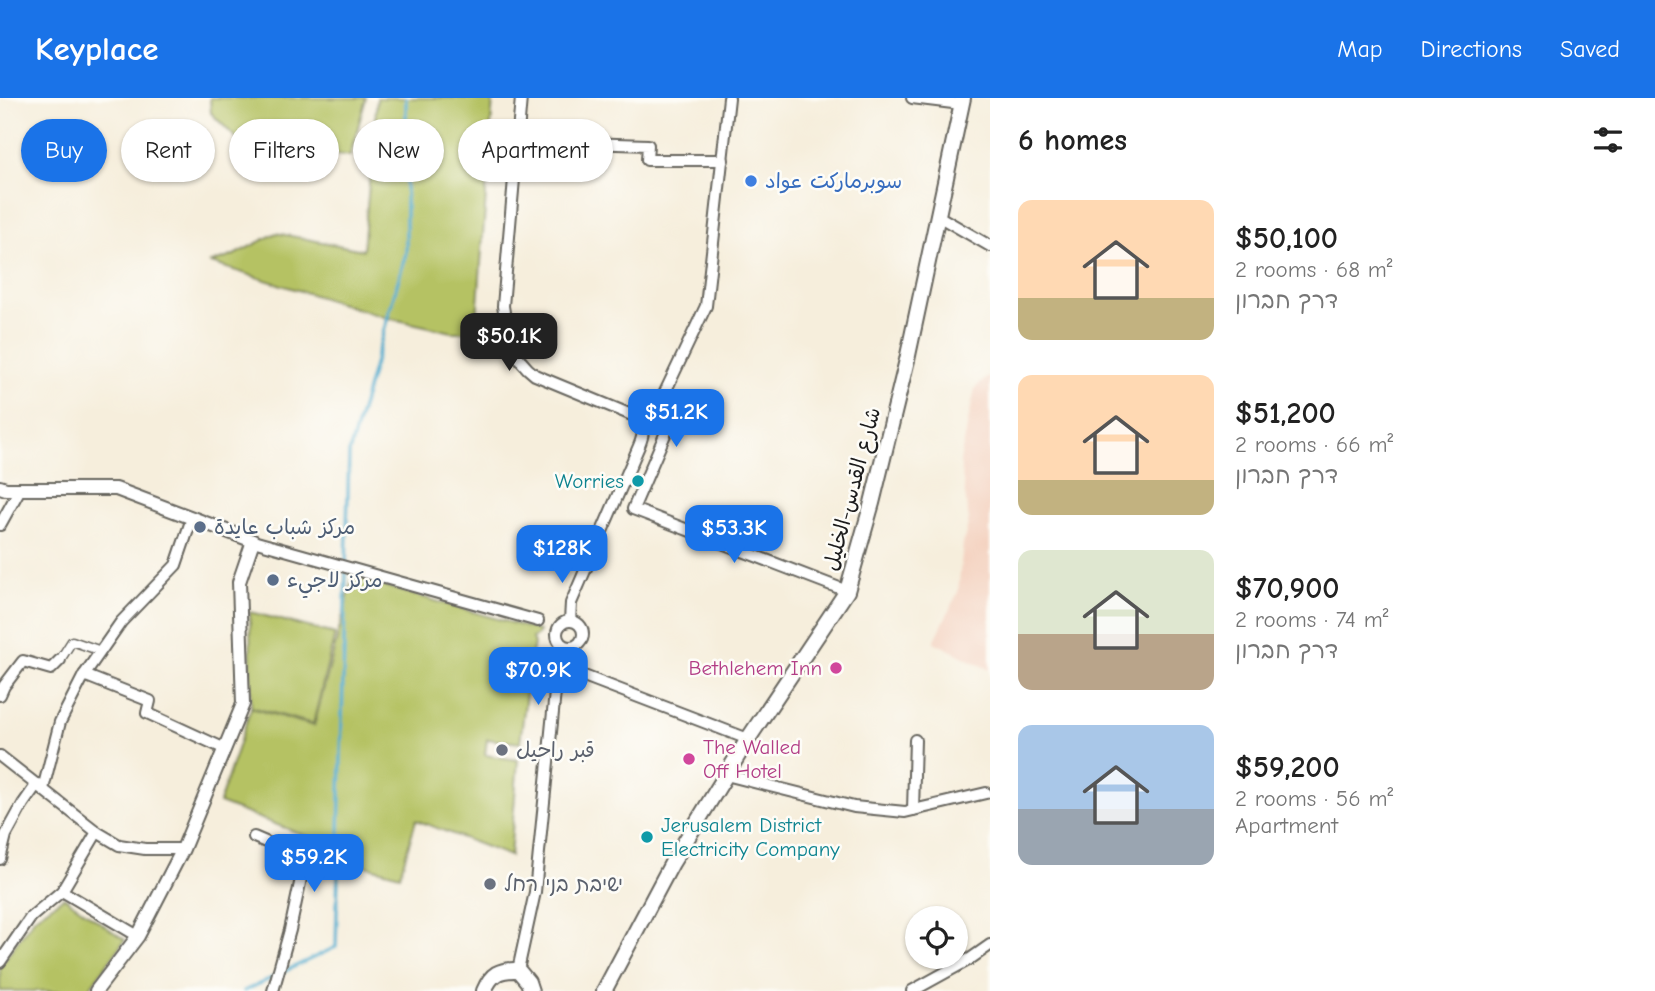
<!DOCTYPE html>
<html lang="en">
<head>
<meta charset="utf-8">
<style>
  body { margin:0; font-family:"Comic Neue","Playpen Sans Arabic","Playpen Sans Hebrew",sans-serif; background:#f2f2f2; color:#222; height:100vh; display:flex; flex-direction:column; font-size:26px; white-space:nowrap }
  * { box-sizing:border-box; margin:0 }
  p { font-size:23px; color:#767676 }
  .icon { flex:none; width:38px; height:38px; fill:none; stroke:currentColor; stroke-width:2; stroke-linecap:round; stroke-linejoin:round }
  .map { position:relative; flex:1; overflow:hidden }
  .panel { display:flex; flex-direction:column; background:#fff; width:665px }
  .panel>* { flex:none }
  .banner { position:absolute; left:21px; top:21px; width:665px; height:63px; display:flex; gap:14px }
  .controls { position:absolute; left:905px; top:808px; display:grid; gap:14px }
  .controls a { display:grid; place-items:center; width:63px; height:63px; border-radius:50%; background:#fff; box-shadow:0 2px 5px #0004; font-size:35px }
  .price { position:absolute; translate:-50% -60px; padding:0 16px; border-radius:14px; background:#1a73e8; color:#fff; font-size:23px; line-height:46px; filter:drop-shadow(0 2px 4px #0008) }
  .price::after { content:''; position:absolute; left:50%; top:42px; width:21px; height:16px; margin-left:-10px; background:inherit; clip-path:polygon(0 0,100% 0,50% 100%) }
  .price.active { background:#222; color:#fff }
  ul { padding:0; list-style:none }
  li { display:flex; align-items:center; gap:21px; height:175px; padding:0 28px }
  li span { display:grid; place-items:center; flex:none; width:196px; height:140px; border-radius:14px; color:#555 }
  li>.icon { margin-inline-start:auto }
  span .icon { width:84px; height:84px; fill:#fffc; stroke-width:1 }
  li b { font-size:30px }
  h2 { display:flex; justify-content:space-between; align-items:center; height:84px; padding:0 28px; font-size:30px }
  .chip { padding:0 24px; border-radius:32px; background:#fff; box-shadow:0 2px 5px #0004; font-size:24px; line-height:63px }
  .chip.active { background:#1a73e8; color:#fff }
  header { display:flex; align-items:center; gap:42px; box-sizing:border-box; height:98px; padding:0 35px; background:#1a73e8; color:#fff }
  header strong { font-size:33px }
  nav { display:flex; gap:38px; margin-inline-start:auto; font-size:24px }
  main { display:flex; flex:1; min-height:0 }
  .map>svg:first-child { display:block }
  .built { fill:#f4d3c1 }
  .green { fill:#b5c264; stroke:#686f40; stroke-width:2 }
  .lines { fill:none; stroke-linecap:round; stroke-linejoin:round }
  .stream { stroke:#50acce; stroke-width:3.5 }
  .pedestrian-casing { stroke:#68665f; stroke-width:11 }
  .minor-casing { stroke:#68665f; stroke-width:14 }
  .tertiary-casing { stroke:#68665f; stroke-width:16 }
  .secondary-casing { stroke:#68665f; stroke-width:18 }
  .pedestrian { stroke:#fff; stroke-width:8 }
  .minor { stroke:#fff; stroke-width:10 }
  .tertiary { stroke:#fff; stroke-width:12 }
  .secondary { stroke:#fff; stroke-width:14 }
  .shop-dot { fill:#3f7fe0; stroke:#fdfcf7; stroke-width:2.5 }
  .culture-dot { fill:#0f9aa8; stroke:#fdfcf7; stroke-width:2.5 }
  .service-dot { fill:#5c6f8a; stroke:#fdfcf7; stroke-width:2.5 }
  .hotel-dot { fill:#d1479c; stroke:#fdfcf7; stroke-width:2.5 }
  .worship-dot { fill:#6b7280; stroke:#fdfcf7; stroke-width:2.5 }
  .labels { text-anchor:middle; stroke-width:5; stroke-linejoin:round; paint-order:stroke }
  .shop-label { font-size:21px; fill:#366cbe; stroke:#fdfcf7; text-anchor:start }
  .culture-label { font-size:21px; fill:#0d838f; stroke:#fdfcf7; text-anchor:end }
  .street-label { font-size:21px; fill:#1c1c1c; stroke:#fdfcf7 }
  .service-label { font-size:21px; fill:#4e5e75; stroke:#fdfcf7; text-anchor:start }
  .hotel-label { font-size:21px; fill:#b23c85; stroke:#fdfcf7; text-anchor:end }
  .worship-label { font-size:21px; fill:#5b616d; stroke:#fdfcf7; text-anchor:start }
</style>
</head>
<body>
<header>
<strong>Keyplace</strong>
<nav><a>Map</a><a>Directions</a><a>Saved</a></nav>
</header>
<main>
<div class="map">
<svg width="990" height="893" viewBox="0 0 990 893">
  <rect width="100%" height="100%" fill="#fdfcf7"/>
  <filter id="ink" filterUnits="userSpaceOnUse"><feTurbulence type="fractalNoise" baseFrequency=".0143" numOctaves="2"/><feDisplacementMap in="SourceGraphic" scale="14" xChannelSelector="R" yChannelSelector="G"/><feConvolveMatrix kernelMatrix="1 2 1 2 8 2 1 2 1" color-interpolation-filters="sRGB"/></filter>
  <filter id="wash" filterUnits="userSpaceOnUse"><feTurbulence type="fractalNoise" baseFrequency=".00686" numOctaves="4" result="noise"/><feDisplacementMap in="SourceGraphic" scale="28" xChannelSelector="R" yChannelSelector="G"/><feGaussianBlur stdDeviation="1.57" result="paint"/><feColorMatrix in="noise" values="0 0 0 0 0 0 0 0 0 0 0 0 0 0 0 0 0 1.4 0 .05"/><feComposite in="paint" operator="in"/></filter>
  <g filter="url(#wash)">
    <rect width="100%" height="100%" fill="#f6eedc"/>
    <polygon class="built" points="990,277 990,572 934,544 958,494 963,446 969,422 960,363 975,290"/>
    <g class="green">
      <polygon points="210,0 366,0 350,58 240,44 211,15"/>
      <polygon points="377,0 493,0 476,234 452,234 384,219 211,165 232,158 276,135 363,152"/>
      <polygon points="353,479 539,533 537,537 532,540 534,546 530,564 520,645 487,641 485,657 518,662 510,758 416,722 400,777 328,758 330,747 219,705 251,610 314,628"/>
      <polygon points="250,514 335,536 313,626 251,609"/>
      <polygon points="64,799 125,842 87,893 0,893 0,868 35,819"/>
    </g>
    <g class="lines">
      <g class="stream">
        <polyline points="281,875 336,849 349,355 406,155 406,0"/>
        <polyline points="244,893 274,879"/>
      </g>
    </g>
  </g>
  <g filter="url(#ink)">
    <g class="lines">
      <defs>
        <polyline id="pedestrian" points="60,562 72,543 101,553"/>
        <g id="minor">
          <path d="M521 0 503 208C507 236 512 260 535 277L634 318C646 326 644 336 639 348L571 505 570 523"/>
          <polyline points="729,0 706,208 657,311 661,312 662,318 669,316 673,318 633,411 847,493"/>
          <polyline points="912,0 961,6"/>
          <polyline points="586,45 648,47 647,62 723,62"/>
          <polyline points="938,118 990,148"/>
          <polyline points="0,427 20,391"/>
          <polyline points="253,443 538,523"/>
          <circle cx="570" cy="536" r="13"/>
          <polyline points="84,577 150,603 147,615 223,650"/>
          <polyline points="0,597 4,588 23,563 51,571 60,562"/>
          <polyline points="0,658 97,734 119,747 145,751 183,751"/>
          <polyline points="726,677 854,709 905,714 986,695"/>
          <polyline points="43,691 60,624 84,577 121,524 176,467 192,420"/>
          <polyline points="913,712 915,642"/>
          <polyline points="254,739 294,756 303,771 290,832 273,893"/>
          <polyline points="0,761 6,737 23,706 37,686"/>
          <polyline points="62,793 138,838"/>
          <polyline points="0,864 31,819 62,793 97,734"/>
          <polyline points="518,872 535,794 556,584 569,577 584,578 748,641"/>
          <polyline points="912,893 970,861 990,847"/>
        </g>
        <polyline id="tertiary" points="0,389 6,391 116,391 253,443 239,484 243,606 183,751 138,838 96,893"/>
        <g id="secondary">
          <path d="M484 893C491 876 499 871 518 872L528 884 531 893"/>
          <polyline points="604,893 672,765 748,641 847,493 872,405 907,262 963,0"/>
        </g>
      </defs>
      <use href="#pedestrian" class="pedestrian-casing"/>
      <use href="#minor" class="minor-casing"/>
      <use href="#tertiary" class="tertiary-casing"/>
      <use href="#secondary" class="secondary-casing"/>
      <use href="#pedestrian" class="pedestrian"/>
      <use href="#minor" class="minor"/>
      <use href="#tertiary" class="tertiary"/>
      <use href="#secondary" class="secondary"/>
    </g>
  </g>
  <circle class="shop-dot" cx="751" cy="83" r="7"/>
  <g class="culture-dot">
    <circle cx="638" cy="383" r="7"/>
    <circle cx="647" cy="739" r="7"/>
  </g>
  <g class="service-dot">
    <circle cx="200" cy="429" r="7"/>
    <circle cx="273" cy="482" r="7"/>
  </g>
  <g class="hotel-dot">
    <circle cx="836" cy="570" r="7"/>
    <circle cx="689" cy="661" r="7"/>
  </g>
  <g class="worship-dot">
    <circle cx="502" cy="652" r="7"/>
    <circle cx="490" cy="786" r="7"/>
  </g>
  <g class="labels">
    <g class="shop-label">
      <text x="765" y="90">سوبرماركت عواد</text>
    </g>
    <g class="culture-label">
      <text x="624" y="390">Worries</text>
      <text x="661" y="734" text-anchor="start">Jerusalem District<tspan x="661" dy="24">Electricity Company</tspan></text>
    </g>
    <g class="street-label">
      <text transform="translate(852 391) rotate(-75)" y="7">شارع القدس-الخليل</text>
    </g>
    <g class="service-label">
      <text x="214" y="436">مركز شباب عايدة</text>
      <text x="287" y="489">مركز لاجيء</text>
    </g>
    <g class="hotel-label">
      <text x="822" y="577">Bethlehem Inn</text>
      <text x="703" y="656" text-anchor="start">The Walled<tspan x="703" dy="24">Off Hotel</tspan></text>
    </g>
    <g class="worship-label">
      <text x="516" y="659">قبر راحيل</text>
      <text x="504" y="793">ישיבת בני רחל</text>
    </g>
  </g>
</svg>
<div class="controls">
<a><svg class="icon" aria-label="locate" viewBox="0 0 24 24"><circle cx="12" cy="12" r="6"/><path d="M12 2v4M12 18v4M2 12h4M18 12h4"/></svg></a>
</div>
<b class="price active" style="left:509px;top:275px">$50.1K</b>
<b class="price" style="left:676px;top:351px">$51.2K</b>
<b class="price" style="left:734px;top:467px">$53.3K</b>
<b class="price" style="left:562px;top:487px">$128K</b>
<b class="price" style="left:538px;top:609px">$70.9K</b>
<b class="price" style="left:314px;top:796px">$59.2K</b>
<div class="banner">
<a class="chip active">Buy</a>
<a class="chip">Rent</a>
<a class="chip">Filters</a>
<a class="chip">New</a>
<a class="chip">Apartment</a>
</div>
</div>
<section class="panel">
<h2>6 homes<svg class="icon" aria-label="filters" viewBox="0 0 24 24"><path d="M4 7h16M4 17h16"/><circle cx="9" cy="7" r="2"/><circle cx="15" cy="17" r="2"/></svg></h2>
<ul>
<li><span style="background:linear-gradient(#ffd9b3 70%,#c2b280 0)"><svg class="icon" aria-label="home" viewBox="0 0 24 24"><path d="M3 11l9-7 9 7M6 9v11h12V9"/></svg></span><div><b>$50,100</b><p>2 rooms · 68 m²</p><p>דרך חברון</p></div></li>
<li><span style="background:linear-gradient(#ffd9b3 75%,#c2b280 0)"><svg class="icon" aria-label="home" viewBox="0 0 24 24"><path d="M3 11l9-7 9 7M6 9v11h12V9"/></svg></span><div><b>$51,200</b><p>2 rooms · 66 m²</p><p>דרך חברון</p></div></li>
<li><span style="background:linear-gradient(#dfe7d0 60%,#b9a48a 0)"><svg class="icon" aria-label="home" viewBox="0 0 24 24"><path d="M3 11l9-7 9 7M6 9v11h12V9"/></svg></span><div><b>$70,900</b><p>2 rooms · 74 m²</p><p>דרך חברון</p></div></li>
<li><span style="background:linear-gradient(#a9c7e8 60%,#9aa5b1 0)"><svg class="icon" aria-label="home" viewBox="0 0 24 24"><path d="M3 11l9-7 9 7M6 9v11h12V9"/></svg></span><div><b>$59,200</b><p>2 rooms · 56 m²</p><p>Apartment</p></div></li>
</ul>
</section>
</main>
</body>
</html>
